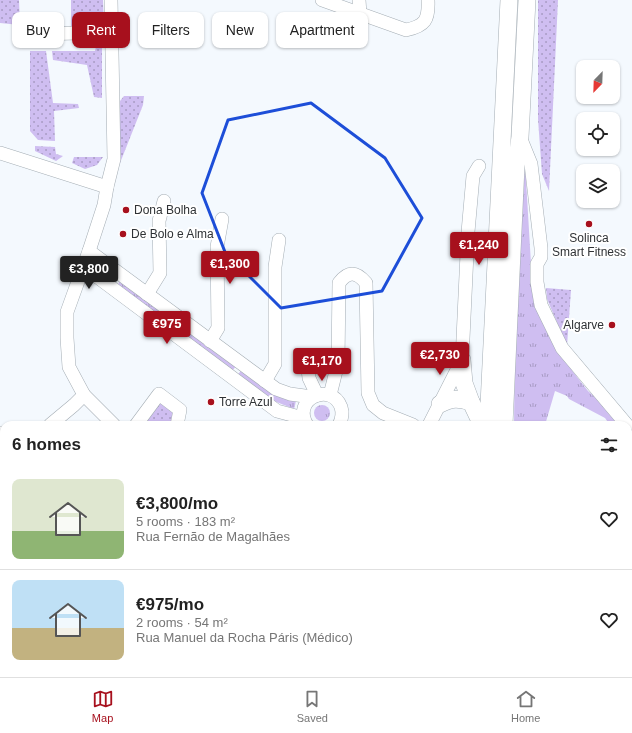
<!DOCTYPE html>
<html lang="en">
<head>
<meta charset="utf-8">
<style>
  body { margin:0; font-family:Helvetica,sans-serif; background:#f6f6f6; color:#222; height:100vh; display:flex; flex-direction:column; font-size:15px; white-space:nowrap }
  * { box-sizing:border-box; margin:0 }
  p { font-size:13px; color:#767676 }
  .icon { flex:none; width:22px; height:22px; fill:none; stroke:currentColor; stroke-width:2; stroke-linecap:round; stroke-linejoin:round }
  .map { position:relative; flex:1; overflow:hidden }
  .side { position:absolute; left:0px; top:421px; width:632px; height:256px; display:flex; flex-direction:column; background:#fff; border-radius:12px 12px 0 0; box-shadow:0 1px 3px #0004 }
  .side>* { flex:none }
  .banner { position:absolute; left:12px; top:12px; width:400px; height:36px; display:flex; gap:8px }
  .needle { width:26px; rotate:203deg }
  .fabs { position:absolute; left:576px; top:60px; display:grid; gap:8px }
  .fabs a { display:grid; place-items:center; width:44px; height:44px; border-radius:8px; background:#fff; box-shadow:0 1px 3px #0004; font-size:20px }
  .price { position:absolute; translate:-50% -34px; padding:0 9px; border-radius:4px; background:#a7101d; color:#fff; font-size:13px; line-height:26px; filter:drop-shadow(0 1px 2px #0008) }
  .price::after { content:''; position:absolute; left:50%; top:24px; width:12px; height:9px; margin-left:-6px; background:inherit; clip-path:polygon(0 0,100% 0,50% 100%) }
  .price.selected { background:#222; color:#fff }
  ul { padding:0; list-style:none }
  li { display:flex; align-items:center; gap:12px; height:100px; padding:0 12px }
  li+li { border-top:1px solid #e0e0e0 }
  li span { display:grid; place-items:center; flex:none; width:112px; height:80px; border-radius:8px; color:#555 }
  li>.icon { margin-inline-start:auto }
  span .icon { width:48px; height:48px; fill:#fffc; stroke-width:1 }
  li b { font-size:17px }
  h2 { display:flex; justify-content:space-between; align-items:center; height:48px; padding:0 12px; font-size:17px }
  .tag { padding:0 14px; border-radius:8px; background:#fff; box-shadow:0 1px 3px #0004; font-size:14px; line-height:36px }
  .tag.selected { background:#a7101d; color:#fff }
  .tabs { display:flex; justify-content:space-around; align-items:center; height:56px; border-top:1px solid #e0e0e0; background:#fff; font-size:11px; color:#767676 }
  .tabs a { display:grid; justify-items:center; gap:2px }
  .tabs .selected { color:#a7101d }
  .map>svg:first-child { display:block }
  .grass { fill:url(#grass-tufts) }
  .garden { fill:url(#garden-dots) }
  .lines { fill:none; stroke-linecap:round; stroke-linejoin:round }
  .minor-casing { stroke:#a4adb4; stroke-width:14 }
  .major-casing { stroke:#a4adb4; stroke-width:18 }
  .highway-casing { stroke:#a4adb4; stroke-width:21 }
  .minor { stroke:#fff; stroke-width:13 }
  .major { stroke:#fff; stroke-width:17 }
  .highway { stroke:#fff; stroke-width:20 }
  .marked { fill:none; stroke:#1d4ed8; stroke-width:3; stroke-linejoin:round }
  .poi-dot { fill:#a7101d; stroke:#fff; stroke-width:1.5 }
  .labels { text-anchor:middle; stroke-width:4; stroke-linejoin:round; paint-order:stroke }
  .poi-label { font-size:12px; fill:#2f3235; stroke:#fff; text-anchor:start }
</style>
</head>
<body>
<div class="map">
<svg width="632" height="677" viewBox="0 0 632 677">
  <defs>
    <pattern id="grass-tufts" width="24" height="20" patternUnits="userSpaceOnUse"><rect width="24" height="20" fill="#cfbef1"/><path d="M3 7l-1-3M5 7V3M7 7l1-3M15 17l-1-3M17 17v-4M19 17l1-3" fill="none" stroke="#a89bc4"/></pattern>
    <pattern id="garden-dots" width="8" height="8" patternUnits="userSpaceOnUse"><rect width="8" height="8" fill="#cfbef1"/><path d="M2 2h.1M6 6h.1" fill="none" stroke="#a89bc4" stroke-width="1.8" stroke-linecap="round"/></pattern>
  </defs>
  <rect width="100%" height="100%" fill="#f4f9fe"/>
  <g class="grass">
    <polygon points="525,163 532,281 557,348 574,373 588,391 606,407 620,425 610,425 605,418 569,399 567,396 555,391 545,425 514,425 515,330"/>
    <polygon points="121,279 178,321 174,324 173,329 117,286"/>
    <polygon points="186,329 237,365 232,371 183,333"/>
    <polygon points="242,369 296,401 294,409 269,399 237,376"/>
    <circle cx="322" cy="413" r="8"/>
    <polygon points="520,673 626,673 628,677 517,677"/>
  </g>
  <g class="garden">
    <polygon points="0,0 19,0 20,25 0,23"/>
    <polygon points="71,0 103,0 104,26 71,26"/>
    <polygon points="538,0 558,0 549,191 542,174 538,119"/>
    <polygon points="98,38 102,39 102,98 94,97 87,65 53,60 52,51 95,51"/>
    <polygon points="30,51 46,51 53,103 78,104 79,108 54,111 55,141 38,140 30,131"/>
    <polygon points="124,96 144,96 143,105 120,163 120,101"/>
    <polygon points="35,146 55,147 56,154 63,156 56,161 35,151"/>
    <polygon points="74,157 103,157 97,165 85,169 72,163"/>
    <polygon points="546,288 571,290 567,346 547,299"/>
    <polygon points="159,404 162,404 173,410 173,425 142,425"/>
    <polygon points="0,450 4,450 4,517 0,522"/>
  </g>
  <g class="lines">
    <defs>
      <g id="minor">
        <polyline points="111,0 114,159 107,187 104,205 89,251 67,312 67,338 69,367 84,395 114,425"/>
        <path d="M322 0 406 30C425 26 429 20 428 0"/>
        <polyline points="359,0 360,14"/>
        <polyline points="41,34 112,32"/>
        <polyline points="520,137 531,164 541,248 541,257 537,264 537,282 541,305 562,348 627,425"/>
        <polyline points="0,153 107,187"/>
        <polyline points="89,251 276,389 290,394 312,397"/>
        <polyline points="84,267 277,411 303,418"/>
        <polyline points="147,294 160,273 159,221 164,201"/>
        <polyline points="210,341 218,328 217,247 222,219"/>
        <polyline points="308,369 309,378 317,395"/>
        <polyline points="265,381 275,364 275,267 279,240"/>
        <path d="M330 395 338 363 339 283C348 271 356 271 366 283L368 393 373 405 383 413 413 425"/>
        <polyline points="50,425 74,405 84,395"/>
        <polyline points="136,425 159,394 180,410 177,425"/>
        <path d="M307 425C291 399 331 381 341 407 343 413 342 419 339 425"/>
        <polyline points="429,425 462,360 468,232 473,176 479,166"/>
        <polyline points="0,433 4,433"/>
        <polyline points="628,584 632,583"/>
        <polyline points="0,595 4,595"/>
        <polyline points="628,608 632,610"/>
        <polyline points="0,617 4,621"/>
        <polyline points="0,651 4,651"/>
        <polyline points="244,673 244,677"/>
        <polyline points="308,673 333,677"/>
        <polyline points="359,673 361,677"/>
        <polyline points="427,673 427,677"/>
        <polyline points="386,677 388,677 389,673"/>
      </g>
      <g id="major">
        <polyline points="462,360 464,383 471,402"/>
        <path d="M440 404C453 398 457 398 471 402L482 425"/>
        <polyline points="488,425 509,0"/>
        <polyline points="504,425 516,166 520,137 527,0"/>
        <polyline points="469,673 476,675 494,673"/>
        <polyline points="414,677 416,673"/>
      </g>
      <g id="highway">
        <polyline points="628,639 632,641"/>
        <polyline points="628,659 632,664"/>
      </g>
    </defs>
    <use href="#minor" class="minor-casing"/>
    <use href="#major" class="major-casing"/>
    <use href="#highway" class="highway-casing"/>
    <use href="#minor" class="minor"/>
    <use href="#major" class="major"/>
    <use href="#highway" class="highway"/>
  </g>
  <path class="marked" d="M311 103 385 158 422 218 382 291 281 308 225 252 202 193 228 120Z"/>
  <g class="poi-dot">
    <circle cx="126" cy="210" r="4"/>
    <circle cx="589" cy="224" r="4"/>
    <circle cx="123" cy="234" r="4"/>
    <circle cx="612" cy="325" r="4"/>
    <circle cx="211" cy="402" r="4"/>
  </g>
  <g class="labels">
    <g class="poi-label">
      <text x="134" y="214">Dona Bolha</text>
      <text x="131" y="238">De Bolo e Alma</text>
      <text x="589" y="242" text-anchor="middle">Solinca<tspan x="589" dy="14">Smart Fitness</tspan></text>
      <text x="604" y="329" text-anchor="end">Algarve</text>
      <text x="219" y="406">Torre Azul</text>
    </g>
  </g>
</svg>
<div class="fabs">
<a><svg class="needle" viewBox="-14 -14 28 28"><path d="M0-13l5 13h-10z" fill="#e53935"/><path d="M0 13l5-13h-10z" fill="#767676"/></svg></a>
<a><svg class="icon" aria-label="locate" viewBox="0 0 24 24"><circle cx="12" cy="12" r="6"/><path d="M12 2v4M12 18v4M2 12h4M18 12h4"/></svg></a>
<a><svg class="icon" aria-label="layers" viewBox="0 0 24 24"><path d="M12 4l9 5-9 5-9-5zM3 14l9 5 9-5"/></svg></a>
</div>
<b class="price" style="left:479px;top:266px">€1,240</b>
<b class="price" style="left:230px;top:285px">€1,300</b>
<b class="price selected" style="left:89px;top:290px">€3,800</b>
<b class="price" style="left:167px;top:345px">€975</b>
<b class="price" style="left:440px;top:376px">€2,730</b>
<b class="price" style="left:322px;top:382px">€1,170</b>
<div class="banner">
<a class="tag">Buy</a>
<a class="tag selected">Rent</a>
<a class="tag">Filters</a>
<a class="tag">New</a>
<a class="tag">Apartment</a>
</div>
<section class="side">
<h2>6 homes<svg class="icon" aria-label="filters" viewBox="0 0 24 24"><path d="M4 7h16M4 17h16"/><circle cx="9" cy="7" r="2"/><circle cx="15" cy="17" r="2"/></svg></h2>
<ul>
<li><span style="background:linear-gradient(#dfe7d0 65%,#8fb573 0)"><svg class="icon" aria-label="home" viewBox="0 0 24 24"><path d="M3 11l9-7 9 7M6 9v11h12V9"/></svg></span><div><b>€3,800/mo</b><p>5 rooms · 183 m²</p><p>Rua Fernão de Magalhães</p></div><svg class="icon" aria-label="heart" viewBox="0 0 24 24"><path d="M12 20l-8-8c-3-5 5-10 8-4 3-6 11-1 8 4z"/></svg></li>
<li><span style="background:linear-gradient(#bfe0f5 60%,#c2b280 0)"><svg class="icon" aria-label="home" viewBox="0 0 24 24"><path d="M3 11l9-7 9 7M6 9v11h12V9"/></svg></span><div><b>€975/mo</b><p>2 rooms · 54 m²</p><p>Rua Manuel da Rocha Páris (Médico)</p></div><svg class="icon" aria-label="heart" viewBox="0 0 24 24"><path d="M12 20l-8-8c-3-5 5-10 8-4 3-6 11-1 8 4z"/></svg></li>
</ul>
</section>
</div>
<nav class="tabs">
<a class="selected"><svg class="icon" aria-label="map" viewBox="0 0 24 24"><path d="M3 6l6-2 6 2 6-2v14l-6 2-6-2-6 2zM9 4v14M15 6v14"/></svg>Map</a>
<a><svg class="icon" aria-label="saved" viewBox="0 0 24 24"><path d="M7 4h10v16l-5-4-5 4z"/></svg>Saved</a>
<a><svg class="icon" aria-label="home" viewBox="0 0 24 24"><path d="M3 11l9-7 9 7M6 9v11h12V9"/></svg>Home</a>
</nav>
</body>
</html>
